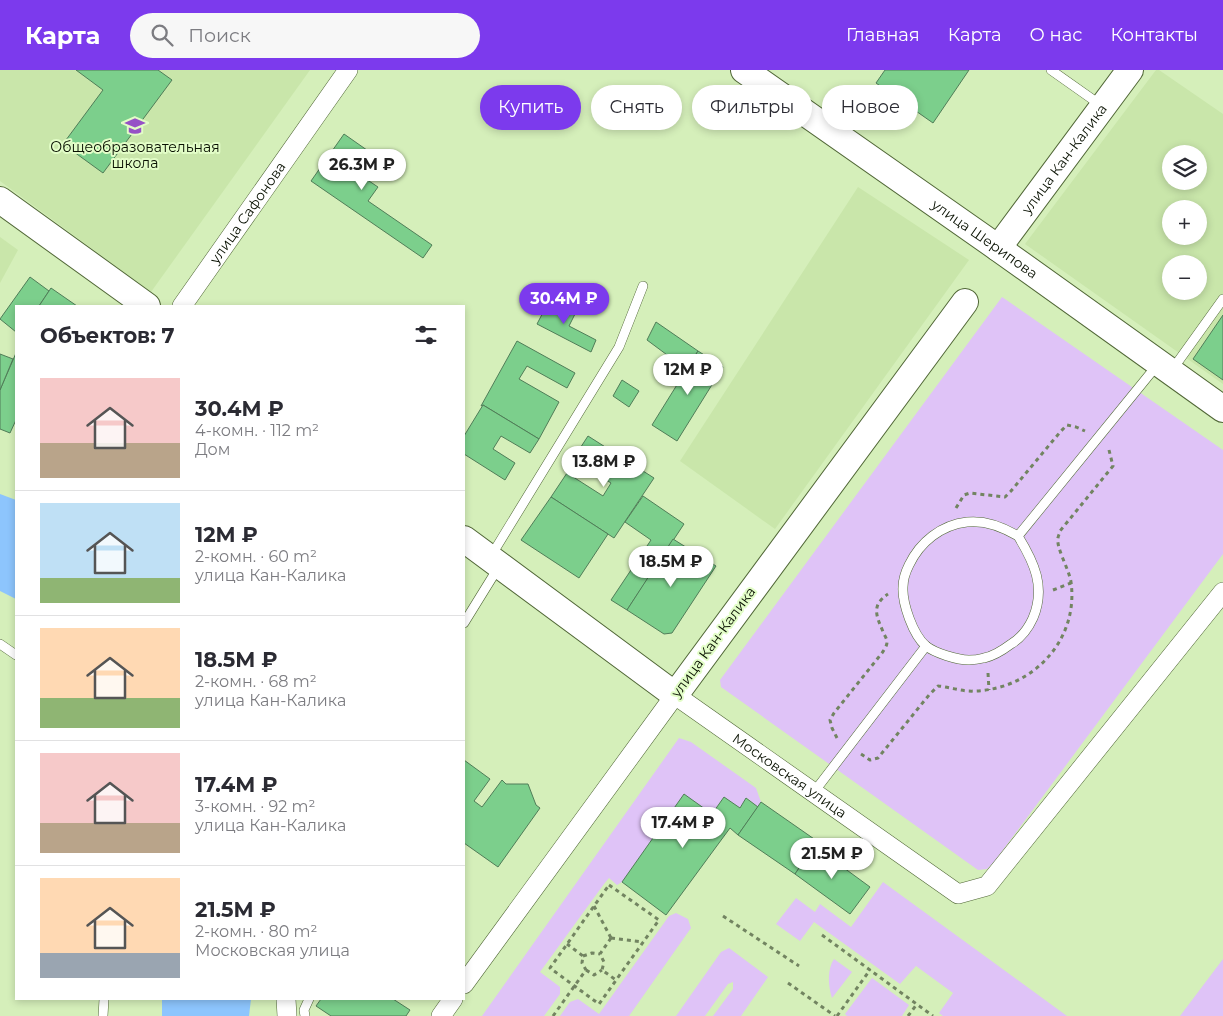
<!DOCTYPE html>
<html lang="ru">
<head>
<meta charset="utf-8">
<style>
  body { margin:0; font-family:Montserrat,sans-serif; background:#f7f7f7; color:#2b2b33; height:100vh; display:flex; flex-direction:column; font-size:19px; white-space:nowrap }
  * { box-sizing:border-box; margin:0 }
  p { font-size:16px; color:#7c7c81 }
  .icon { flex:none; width:28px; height:28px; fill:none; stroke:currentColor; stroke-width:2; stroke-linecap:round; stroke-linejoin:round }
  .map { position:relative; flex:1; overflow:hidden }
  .details { position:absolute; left:15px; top:235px; width:450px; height:695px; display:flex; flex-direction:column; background:#fff; border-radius:0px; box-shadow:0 2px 8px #0003 }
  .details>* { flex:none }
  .banner { position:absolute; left:480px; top:15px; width:475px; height:45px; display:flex; gap:10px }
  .tools { position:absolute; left:1162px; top:75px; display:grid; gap:10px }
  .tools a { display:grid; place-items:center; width:45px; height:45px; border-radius:50%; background:#fff; box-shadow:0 2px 8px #0003; font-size:25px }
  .price { position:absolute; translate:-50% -42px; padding:0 11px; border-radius:18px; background:#fff; color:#222; font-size:16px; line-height:32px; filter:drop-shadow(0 1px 2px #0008) }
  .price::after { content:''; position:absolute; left:50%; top:30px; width:15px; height:11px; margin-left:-8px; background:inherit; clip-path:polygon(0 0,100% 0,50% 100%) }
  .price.current { background:#7c3aed; color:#fff }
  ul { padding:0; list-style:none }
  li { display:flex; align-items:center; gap:15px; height:125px; padding:0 25px }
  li+li { border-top:1px solid #e1e1e2 }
  li span { display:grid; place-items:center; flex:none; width:140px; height:100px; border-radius:0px; color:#555 }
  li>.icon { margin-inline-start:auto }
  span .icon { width:60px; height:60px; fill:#fffc; stroke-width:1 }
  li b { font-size:21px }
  h2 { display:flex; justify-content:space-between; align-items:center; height:60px; padding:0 25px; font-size:21px }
  .pill { padding:0 18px; border-radius:22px; background:#fff; box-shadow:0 2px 8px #0003; font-size:18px; line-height:45px }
  .pill.current { background:#7c3aed; color:#fff }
  header { display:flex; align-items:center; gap:30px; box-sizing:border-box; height:70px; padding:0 25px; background:#7c3aed; color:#fff }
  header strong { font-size:24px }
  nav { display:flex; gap:28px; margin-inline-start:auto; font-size:18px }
  .search { width:350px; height:45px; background:#f7f7f7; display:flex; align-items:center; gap:12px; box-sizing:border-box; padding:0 18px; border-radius:28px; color:#7c7c81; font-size:19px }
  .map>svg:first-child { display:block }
  .built { fill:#c9e6aa; fill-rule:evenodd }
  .green { fill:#dfc3f7 }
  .water { fill:#8dc5fd }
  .building { fill:#7ccf8c; stroke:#507d58 }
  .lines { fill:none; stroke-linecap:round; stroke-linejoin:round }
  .lane-casing { stroke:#516737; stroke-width:10 }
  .street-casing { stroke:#516737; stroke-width:20 }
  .secondary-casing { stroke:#516737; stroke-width:28 }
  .path { stroke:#728461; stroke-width:3; stroke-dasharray:4 4; stroke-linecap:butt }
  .lane { stroke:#fff; stroke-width:9 }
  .street { stroke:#fff; stroke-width:19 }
  .secondary { stroke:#fff; stroke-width:26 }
  .labels { text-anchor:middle; stroke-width:4; stroke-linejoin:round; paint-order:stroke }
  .poi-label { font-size:14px; fill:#081001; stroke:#e2fdc7 }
  .street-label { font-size:14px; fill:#081001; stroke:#e2fdc7 }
</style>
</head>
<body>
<header>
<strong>Карта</strong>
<div class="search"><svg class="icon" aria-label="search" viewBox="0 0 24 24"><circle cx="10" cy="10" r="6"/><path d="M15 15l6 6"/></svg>Поиск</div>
<nav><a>Главная</a><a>Карта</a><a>О нас</a><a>Контакты</a></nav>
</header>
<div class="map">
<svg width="1223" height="946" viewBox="0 0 1223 946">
  <rect width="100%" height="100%" fill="#d5efba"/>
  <g class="built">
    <polygon points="0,0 310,0 151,222 0,111"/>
    <path d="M1156 0H1159L1223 44V314L1025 174ZM1171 84H1199V111H1171ZM1171 139H1199V166H1171ZM1171 194H1199V221H1171Z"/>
    <polygon points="858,117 969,190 775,459 680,391"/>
    <polygon points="0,167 18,180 0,213"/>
  </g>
  <g class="green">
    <polygon points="1002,227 1223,380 1223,484 994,792 987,799 978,800 721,617 720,610"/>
    <polygon points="679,668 691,672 756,718 761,732 758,737 747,728 740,738 724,727 712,744 684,725 622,812 617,815 609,808 604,814 540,902 560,917 560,924 544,946 482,946"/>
    <polygon points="883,812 1067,946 943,946 939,943 953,923 916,896 900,914 814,852 800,871 776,854 796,828 815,842 820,834 851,857"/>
    <polygon points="676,843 688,849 691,858 629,946 560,946 570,932 578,929 599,944 669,846"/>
    <polygon points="729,878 768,907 741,946 713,946 733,919 733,912 728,914 705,946 676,946 721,882"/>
    <path d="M834 889 852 902 832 928C828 916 827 899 834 889Z"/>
    <polygon points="1223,889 1223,946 1180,946"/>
    <polygon points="872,908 909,935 902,946 847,946 845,944"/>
  </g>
  <g class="water">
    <polygon points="0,424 16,430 16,529 0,521"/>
    <polygon points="162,929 251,929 249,946 162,946"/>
  </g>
  <g class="building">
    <polygon points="76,0 158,0 172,10 103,103 63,74 103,20"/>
    <polygon points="885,0 969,0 933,53 876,13"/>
    <polygon points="344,64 374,85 360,105 378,117 368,131 432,175 423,188 311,111"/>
    <polygon points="30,207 49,221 39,236 16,236 16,262 0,249"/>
    <polygon points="51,218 77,236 39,236"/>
    <polygon points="550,229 576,242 569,256 596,270 591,282 537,254"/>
    <polygon points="1223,245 1223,310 1193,289"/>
    <polygon points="656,252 698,281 686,299 647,270"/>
    <polygon points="517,271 575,303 567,318 527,296 519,309 559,332 539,369 483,335 481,336"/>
    <polygon points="698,281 723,297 677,371 652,355"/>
    <polygon points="16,283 16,350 10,363 0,359 0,320"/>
    <polygon points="0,284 13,289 0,320"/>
    <polygon points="622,310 639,321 629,337 613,326"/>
    <polygon points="483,335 539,369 530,383 501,366 493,379 515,393 505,410 464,384 464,366"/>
    <polygon points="588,366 654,408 614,468 551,427 567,403 603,426 611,413 573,389"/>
    <polygon points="643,426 684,454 627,540 611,530 651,470 625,452"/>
    <polygon points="551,427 608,464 579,508 521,470"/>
    <polygon points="673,469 716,496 672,563 664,564 627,540"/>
    <polygon points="464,690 490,709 474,731 482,737 502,710 506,714 528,714 536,735 540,738 498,797 464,773"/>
    <polygon points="684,724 712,744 724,727 740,738 746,728 758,737 738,765 730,758 666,845 622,812"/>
    <polygon points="761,732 817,771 795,804 738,765"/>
    <polygon points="814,776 870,817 850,844 795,804"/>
    <polygon points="321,929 393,929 410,940 406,946 331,946 316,936"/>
  </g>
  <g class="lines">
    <defs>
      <g id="lane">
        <polyline points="1051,0 1102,36"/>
        <polyline points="1172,300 1223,229"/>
        <path d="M1018 466C1034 492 1046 517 1033 548 1028 559 1021 568 1011 574 1003 580 994 586 984 588 980 589 974 590 969 590 957 590 935 583 926 576 913 565 902 533 903 517 903 510 906 501 909 495 920 472 941 455 967 452 985 450 1003 457 1018 466L1158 294"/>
        <polyline points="491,486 619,277 643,216"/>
        <polyline points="464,553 498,498"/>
        <polyline points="0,574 16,585"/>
        <polyline points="814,722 926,576"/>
        <polyline points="103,946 104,929"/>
        <polyline points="305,946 304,940 309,929"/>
      </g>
      <g id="street">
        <path id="s1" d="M182 236 348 0"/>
        <path id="s2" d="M464 914 675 625 958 824 987 816 1223 522"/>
        <polyline points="286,929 287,946"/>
        <polyline points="441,946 453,929"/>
      </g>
      <g id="secondary">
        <path id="s3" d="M744 0 998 178 1223 339"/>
        <polyline points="0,130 147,236"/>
        <path id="s4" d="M998 178 1130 0"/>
        <polyline points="464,469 675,625 965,232"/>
      </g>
    </defs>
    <use href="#lane" class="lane-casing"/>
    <use href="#street" class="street-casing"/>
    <use href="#secondary" class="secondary-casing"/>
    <g class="path">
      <polyline points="956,438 964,425 970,423 1005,427 1011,421 1061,361 1067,355 1076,357 1085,361"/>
      <polyline points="1053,520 1071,513"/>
      <polyline points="988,603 989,620"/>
      <path d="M837 668 832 658 830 650 834 643 882 583C884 580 887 576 887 572 887 569 885 566 884 564 877 547 870 536 888 524"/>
      <path d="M861 684 870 690 878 688 929 625 938 616C950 617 963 622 975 621 1033 619 1079 570 1071 512 1069 499 1056 478 1058 468 1058 466 1060 463 1060 461L1113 396 1109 380"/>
      <polygon points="609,815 659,850 599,934 550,898"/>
      <polyline points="594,836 611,868"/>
      <polyline points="723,846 799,896"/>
      <polyline points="822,865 933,946"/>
      <polyline points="611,868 600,884 604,892 602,900 616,910"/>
      <polyline points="611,868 643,872"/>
      <polyline points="583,886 592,883 600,884"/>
      <polyline points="586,900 594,905 602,900"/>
      <polyline points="788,913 835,946"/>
      <polyline points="553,946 586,900 582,893 583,886 567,874"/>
      <polyline points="837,946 870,900"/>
      <polyline points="908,946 917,934"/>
    </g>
    <use href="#lane" class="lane"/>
    <use href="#street" class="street"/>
    <use href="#secondary" class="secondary"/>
  </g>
  <defs>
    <symbol id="school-bare" viewBox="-9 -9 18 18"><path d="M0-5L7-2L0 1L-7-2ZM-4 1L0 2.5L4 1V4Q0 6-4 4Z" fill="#9651c6" stroke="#e2fdc7" stroke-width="2.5" paint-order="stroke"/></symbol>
  </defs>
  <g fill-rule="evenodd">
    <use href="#school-bare" x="121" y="42" width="28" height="28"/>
  </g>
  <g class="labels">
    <g class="poi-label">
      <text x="135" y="82">Общеобразовательная<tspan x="135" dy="16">школа</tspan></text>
    </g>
    <g class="street-label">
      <text dy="5" stroke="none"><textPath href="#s4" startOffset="111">улица Кан-Калика</textPath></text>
      <text dy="5" stroke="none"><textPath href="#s1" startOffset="114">улица Сафонова</textPath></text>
      <text dy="5" stroke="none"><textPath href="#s3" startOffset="294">улица Шерипова</textPath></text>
      <text transform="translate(713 572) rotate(-54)" y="5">улица Кан-Калика</text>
      <text dy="5" stroke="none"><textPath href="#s2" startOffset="498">Московская улица</textPath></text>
    </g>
  </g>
</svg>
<div class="tools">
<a><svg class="icon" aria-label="layers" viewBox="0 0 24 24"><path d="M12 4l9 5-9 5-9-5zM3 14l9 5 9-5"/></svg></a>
<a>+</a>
<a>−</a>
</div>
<b class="price" style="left:362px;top:121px">26.3M ₽</b>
<b class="price current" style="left:564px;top:255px">30.4M ₽</b>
<b class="price" style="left:688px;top:326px">12M ₽</b>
<b class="price" style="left:604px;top:418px">13.8M ₽</b>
<b class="price" style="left:671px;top:518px">18.5M ₽</b>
<b class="price" style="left:683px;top:779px">17.4M ₽</b>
<b class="price" style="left:832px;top:810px">21.5M ₽</b>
<div class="banner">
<a class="pill current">Купить</a>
<a class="pill">Снять</a>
<a class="pill">Фильтры</a>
<a class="pill">Новое</a>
</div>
<section class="details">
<h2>Объектов: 7<svg class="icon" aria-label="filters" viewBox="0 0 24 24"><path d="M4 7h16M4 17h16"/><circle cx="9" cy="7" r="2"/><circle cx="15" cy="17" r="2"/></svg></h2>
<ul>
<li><span style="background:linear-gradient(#f6c9c9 65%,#b9a48a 0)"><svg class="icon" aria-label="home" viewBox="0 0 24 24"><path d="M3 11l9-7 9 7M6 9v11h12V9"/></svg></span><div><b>30.4M ₽</b><p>4-комн. · 112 m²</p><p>Дом</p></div></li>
<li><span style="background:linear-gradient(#bfe0f5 75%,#8fb573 0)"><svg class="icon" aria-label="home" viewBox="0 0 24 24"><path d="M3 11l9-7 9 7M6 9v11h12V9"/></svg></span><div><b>12M ₽</b><p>2-комн. · 60 m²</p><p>улица Кан-Калика</p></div></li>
<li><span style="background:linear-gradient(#ffd9b3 70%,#8fb573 0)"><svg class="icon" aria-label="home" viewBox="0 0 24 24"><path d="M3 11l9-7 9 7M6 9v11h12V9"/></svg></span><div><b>18.5M ₽</b><p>2-комн. · 68 m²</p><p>улица Кан-Калика</p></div></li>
<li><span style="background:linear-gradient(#f6c9c9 70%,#b9a48a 0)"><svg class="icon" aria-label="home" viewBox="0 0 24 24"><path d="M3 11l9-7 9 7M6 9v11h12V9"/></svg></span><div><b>17.4M ₽</b><p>3-комн. · 92 m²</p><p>улица Кан-Калика</p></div></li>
<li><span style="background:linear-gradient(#ffd9b3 75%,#9aa5b1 0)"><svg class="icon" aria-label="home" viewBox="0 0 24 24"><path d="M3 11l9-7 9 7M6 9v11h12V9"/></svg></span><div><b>21.5M ₽</b><p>2-комн. · 80 m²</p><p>Московская улица</p></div></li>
</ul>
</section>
</div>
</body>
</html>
